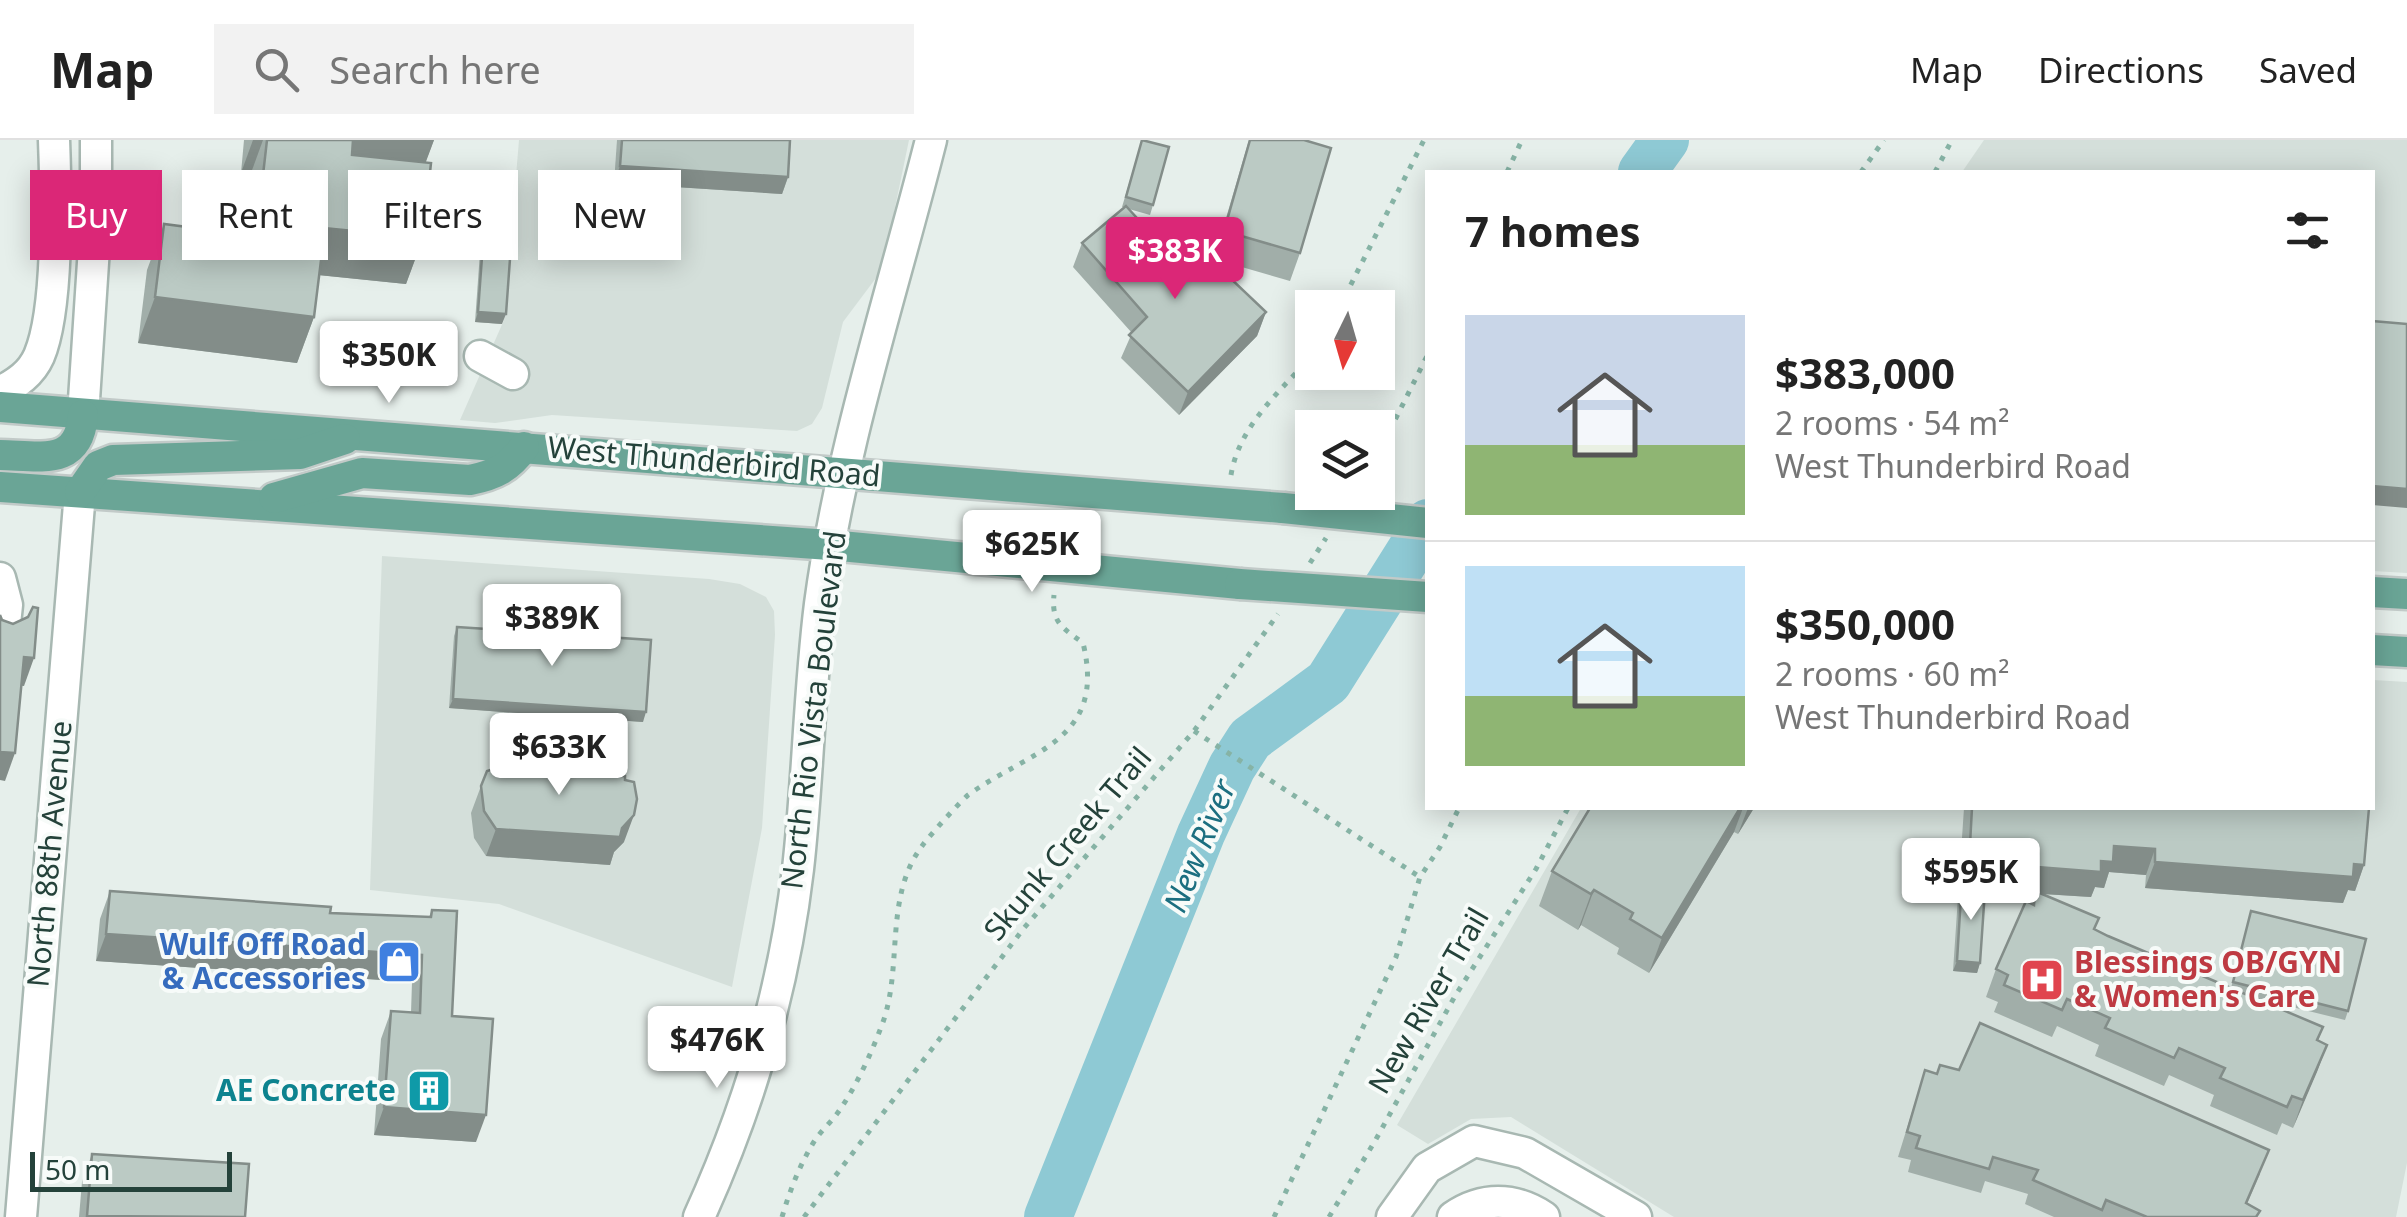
<!DOCTYPE html>
<html lang="en">
<head>
<meta charset="utf-8">
<style>
  body { margin:0; font-family:"Noto Sans",sans-serif; background:#f2f2f2; color:#222; height:100vh; display:flex; flex-direction:column; font-size:38px; white-space:nowrap }
  * { box-sizing:border-box; margin:0 }
  p { font-size:32px; color:#767676 }
  .icon { flex:none; width:55px; height:55px; fill:none; stroke:currentColor; stroke-width:2; stroke-linecap:round; stroke-linejoin:round }
  .map { position:relative; flex:1; overflow:hidden }
  .drawer { position:absolute; left:1425px; top:30px; width:950px; height:640px; display:flex; flex-direction:column; background:#fff; border-radius:0px; box-shadow:0 5px 25px #0003 }
  .drawer>* { flex:none }
  .guide { position:absolute; left:30px; top:30px; width:950px; height:90px; display:flex; gap:20px }
  .needle { width:65px; rotate:185deg }
  .fabs { position:absolute; left:1295px; top:150px; display:grid; gap:20px }
  .fabs a { display:grid; place-items:center; width:100px; height:100px; border-radius:0px; background:#fff; box-shadow:0 5px 25px #0003; font-size:50px }
  .scale { position:absolute; left:30px; bottom:25px; width:202px; box-sizing:border-box; padding-left:10px; border:5px solid #24423a; border-top:0; font-size:28px; line-height:35px; white-space:nowrap; color:#24423a; -webkit-text-stroke:8px #f7fbf9; paint-order:stroke }
  .price { position:absolute; translate:-50% -85px; padding:0 22px; border-radius:10px; background:#fff; color:#222; font-size:32px; line-height:65px; filter:drop-shadow(0 2px 5px #0008) }
  .price::after { content:''; position:absolute; left:50%; top:60px; width:30px; height:22px; margin-left:-15px; background:inherit; clip-path:polygon(0 0,100% 0,50% 100%) }
  .price.on { background:#db2777; color:#fff }
  ul { padding:0; list-style:none }
  li { display:flex; align-items:center; gap:30px; height:250px; padding:0 40px }
  li+li { border-top:2px solid #e0e0e0 }
  li span { display:grid; place-items:center; flex:none; width:280px; height:200px; border-radius:0px; color:#555 }
  li>.icon { margin-inline-start:auto }
  span .icon { width:120px; height:120px; fill:#fffc; stroke-width:1 }
  li b { font-size:42px }
  h2 { display:flex; justify-content:space-between; align-items:center; height:120px; padding:0 40px; font-size:42px }
  .pill { padding:0 35px; border-radius:0px; background:#fff; box-shadow:0 5px 25px #0003; font-size:35px; line-height:90px }
  .pill.on { background:#db2777; color:#fff }
  header { display:flex; align-items:center; gap:60px; box-sizing:border-box; height:140px; padding:0 50px; background:#fff; border-bottom:2px solid #e0e0e0 }
  header strong { font-size:48px }
  nav { display:flex; gap:55px; margin-inline-start:auto; font-size:35px }
  .search { width:700px; height:90px; background:#f2f2f2; display:flex; align-items:center; gap:25px; box-sizing:border-box; padding:0 35px; border-radius:0px; color:#767676; font-size:38px }
  .map>svg:first-child { display:block }
  .built { fill:#d4dfda }
  .lines { fill:none; stroke-linecap:round; stroke-linejoin:round }
  .river { stroke:#8ec9d4; stroke-width:48 }
  .minor-casing { stroke:#a8b8b2; stroke-width:35 }
  .major-casing { stroke:#c2cac8; stroke-width:35 }
  .path { stroke:#86b3a5; stroke-width:5; stroke-dasharray:5 8; stroke-linecap:butt }
  .minor { stroke:#fff; stroke-width:30 }
  .major { stroke:#6aa596; stroke-width:30 }
  .major-bridge-casing { stroke:#c2cac8; stroke-width:35; stroke-linecap:butt }
  .major-bridge { stroke:#6aa596; stroke-width:30 }
  .wall { fill:#a1aea9 }
  .shaded-wall { fill:#838d89 }
  .building { fill:#bbcac4; stroke:#838d89; stroke-width:2.5 }
  .labels { text-anchor:middle; stroke-width:8; stroke-linejoin:round; paint-order:stroke }
  .street-label { font-size:30px; fill:#24423a; stroke:#f7fbf9 }
  .shop-label { font-size:30px; font-weight:bold; fill:#366cbe; stroke:#f7fbf9; text-anchor:end }
  .health-label { font-size:30px; font-weight:bold; fill:#be3a42; stroke:#f7fbf9; text-anchor:start }
  .culture-label { font-size:30px; font-weight:bold; fill:#0d838f; stroke:#f7fbf9; text-anchor:end }
  .water-label { font-size:32px; font-style:italic; fill:#1c6f80; stroke:#f7fbf9 }
</style>
</head>
<body>
<header>
<strong>Map</strong>
<div class="search"><svg class="icon" aria-label="search" viewBox="0 0 24 24"><circle cx="10" cy="10" r="6"/><path d="M15 15l6 6"/></svg>Search here</div>
<nav><a>Map</a><a>Directions</a><a>Saved</a></nav>
</header>
<div class="map">
<svg width="2407" height="1077" viewBox="0 0 2407 1077">
  <rect width="100%" height="100%" fill="#e6efeb"/>
  <g class="built">
    <polygon points="519,0 909,0 882,130 843,182 822,268 812,284 797,291 552,275 495,283 460,280 504,180"/>
    <polygon points="1984,0 2407,0 2407,433 2373,431 2372,32 1962,32"/>
    <polygon points="382,416 709,439 740,444 766,457 774,471 775,495 762,688 732,847 499,764 370,750"/>
    <polygon points="2373,540 2407,542 2407,1023 2396,1077 1674,1077 1511,977 1471,979 1428,1004 1397,985 1581,668 2372,668"/>
  </g>
  <g class="lines">
    <g class="river">
      <polyline points="1642,32 1665,0"/>
      <polyline points="1048,1077 1201,694 1232,627 1250,599 1328,542 1428,383"/>
    </g>
    <defs>
      <g id="minor">
        <polyline points="480,216 513,234"/>
        <path d="M0 252C17 243 31 234 39 216 59 169 56 53 54 0"/>
        <polyline points="83,275 96,77 96,0"/>
        <polyline points="0,438 7,465 4,493"/>
        <polyline points="21,1077 80,352"/>
        <path d="M699 1077C749 967 784 849 798 729 808 641 809 552 820 464 841 307 892 154 931 0"/>
        <polyline points="1392,1077 1427,1028 1474,1001 1525,1013 1636,1077"/>
        <path d="M1453 1077C1482 1057 1514 1057 1544 1077"/>
      </g>
      <g id="major">
        <polyline points="0,267 1283,368"/>
        <path d="M0 315C41 316 79 327 83 275"/>
        <polyline points="0,347 830,405 1240,444"/>
        <polyline points="80,352 98,326 113,320 300,314 345,299"/>
        <path d="M274 358 362 333 470 340C495 335 509 328 524 307"/>
        <polyline points="2372,452 2407,454"/>
        <polyline points="2372,510 2407,512"/>
      </g>
    </defs>
    <use href="#minor" class="minor-casing"/>
    <use href="#major" class="major-casing"/>
    <g class="path">
      <polyline points="1507,32 1522,0"/>
      <polyline points="1861,32 1884,0"/>
      <polyline points="1935,32 1952,0"/>
      <polyline points="1339,168 1424,0"/>
      <polyline points="1378,314 1428,214"/>
      <path d="M1231 335C1239 286 1280 251 1312 216"/>
      <polyline points="1310,423 1326,398"/>
      <polyline points="1194,591 1420,737"/>
      <path d="M782 1077C790 1050 800 1024 815 1000 822 990 832 981 839 971 857 945 872 912 883 882 903 825 884 757 922 706 929 696 960 662 968 655 1031 610 1107 601 1083 503 1063 488 1051 483 1054 455"/>
      <polyline points="804,1077 1024,788 1194,591 1278,474"/>
      <polyline points="1274,1077 1396,817 1420,737 1440,707 1459,668"/>
      <polyline points="1329,1077 1375,1001 1455,856 1536,729 1568,668"/>
    </g>
    <use href="#minor" class="minor"/>
    <use href="#major" class="major"/>
    <defs>
      <g id="major-bridge">
        <polyline points="1283,368 1428,383"/>
        <polyline points="1240,444 1428,457"/>
      </g>
    </defs>
    <use href="#major-bridge" class="major-bridge-casing"/>
    <use href="#major-bridge" class="major-bridge"/>
  </g>
  <g class="wall">
    <polygon points="244,0 434,0 425,23 423,98 406,144 319,135 314,177 297,223 138,203 147,130 164,84 245,94 251,33 241,33"/>
    <polygon points="617,0 790,0 788,37 782,54 614,43"/>
    <polygon points="1142,0 1153,65 1150,75 1129,69 1146,88 1141,102 1178,145 1266,172 1257,196 1179,275 1121,218 1132,193 1073,127 1082,103 1124,67 1122,67"/>
    <polygon points="1249,0 1304,0 1300,113 1290,141 1214,119"/>
    <polygon points="488,34 502,184 475,182 485,43"/>
    <polygon points="457,487 643,582 449,568 454,496"/>
    <polygon points="542,616 593,629 611,636 624,702 614,712 610,725 486,716 474,698 471,673 481,646 527,629 530,621 540,622"/>
    <polygon points="1590,668 1754,668 1738,694 1734,692 1649,833 1617,814 1619,808 1581,785 1578,790 1539,766 1552,731"/>
    <polygon points="1964,668 2369,668 2364,725 2355,751 2348,750 2343,763 2145,748 2146,735 2109,732 2104,748 2095,747 2091,757 2042,754 2095,789 2108,796 2231,848 2251,771 2348,871 2345,880 2251,857 2323,887 2318,901 2327,905 2293,988 2282,983 2277,995 2210,966 2214,955 2169,935 2164,946 2095,916 2099,905 2057,886 2052,897 1994,872 1998,862 1986,857 1996,829 2031,763 2035,754 2028,753 2029,740 1987,736 1982,749 1980,823 1977,833 1953,831"/>
    <polygon points="110,751 330,773 429,777 432,770 476,1002 374,995 381,899 391,871 411,873 412,842 96,821 100,779"/>
    <polygon points="1925,930 2260,1034 2247,1064 2260,1071 2257,1077 2054,1077 2025,1064 2028,1054 1985,1041 1981,1053 1908,1032 1911,1020 1898,1017"/>
    <polygon points="92,1014 245,1077 79,1077 82,1042"/>
  </g>
  <g class="shaded-wall">
    <polygon points="253,0 263,0 251,33 241,33"/>
    <polygon points="346,0 434,0 424,27 339,20"/>
    <polygon points="620,26 788,37 782,54 614,43"/>
    <polygon points="325,88 423,98 406,144 308,134"/>
    <polygon points="155,157 314,177 297,223 138,203"/>
    <polygon points="478,172 506,174 502,184 475,182"/>
    <polygon points="1266,172 1257,196 1179,275 1188,252"/>
    <polygon points="2372,346 2407,349 2407,368 2372,365"/>
    <polygon points="24,517 34,518 24,546 14,545"/>
    <polygon points="453,559 646,572 643,582 449,568"/>
    <polygon points="0,612 15,613 5,641 0,640"/>
    <polygon points="1740,668 1743,668 1734,692 1649,833 1662,798"/>
    <polygon points="1748,668 1754,668 1738,694"/>
    <polygon points="634,675 624,702 614,712 610,725 486,716 496,689 622,688"/>
    <polygon points="2114,706 2155,709 2146,735 2109,732 2104,748 2095,747 2091,757 2028,753 2037,727 2101,721"/>
    <polygon points="1993,711 2038,714 2029,740 1987,736 1982,750 1962,741 1969,723"/>
    <polygon points="2155,722 2354,724 2364,725 2355,751 2348,750 2343,763 2145,748"/>
    <polygon points="1594,750 1581,785 1578,790 1591,754"/>
    <polygon points="106,794 422,815 412,842 96,821"/>
    <polygon points="1957,821 1980,823 1977,833 1953,831"/>
    <polygon points="2327,905 2317,932 2293,988 2303,960"/>
    <polygon points="384,967 486,975 476,1002 374,995"/>
  </g>
  <g class="building">
    <polygon points="267,0 353,0 352,15 431,23 423,98 325,88 314,177 155,157 164,84 256,96"/>
    <polygon points="622,0 790,0 788,37 620,26"/>
    <polygon points="1142,0 1169,7 1153,65 1126,57"/>
    <polygon points="1250,0 1304,0 1331,8 1300,113 1224,91"/>
    <polygon points="488,34 516,36 506,174 478,172"/>
    <polygon points="1126,66 1146,88 1137,97 1178,145 1207,116 1266,172 1188,252 1129,195 1147,177 1082,103"/>
    <polygon points="2372,181 2407,184 2407,349 2372,346"/>
    <polygon points="33,467 38,468 34,518 24,517 15,613 0,612 0,475 2,480 13,484 28,477"/>
    <polygon points="457,487 651,500 646,572 453,559"/>
    <polygon points="542,616 593,621 593,629 611,631 611,636 625,636 625,640 634,642 637,659 634,675 622,688 620,697 496,689 484,671 481,646 487,631 497,628 530,629 530,621 541,622"/>
    <polygon points="1590,668 1740,668 1662,798 1630,779 1633,773 1594,750 1591,754 1552,731"/>
    <polygon points="1972,668 2369,668 2364,725 2354,724 2353,737 2155,722 2155,709 2114,706 2113,722 2101,721 2101,732 2037,727 2038,714 1993,711 1991,724 1969,723"/>
    <polygon points="1962,740 1985,750 1980,823 1957,821"/>
    <polygon points="110,751 331,767 330,773 431,777 432,770 457,771 452,876 493,879 486,975 384,967 391,871 420,873 422,815 106,794"/>
    <polygon points="2035,751 2099,778 2094,789 2108,796 2323,887 2317,900 2327,905 2303,960 2292,956 2287,967 2220,938 2225,928 2179,908 2174,918 2105,888 2110,878 2067,859 2062,870 2004,845 2008,835 1996,829 2026,761 2034,765"/>
    <polygon points="2251,771 2366,799 2348,871 2233,842"/>
    <polygon points="1980,883 2269,1010 2246,1063 2260,1071 2256,1077 2147,1077 2106,1060 2102,1070 2033,1040 2038,1030 1993,1017 1989,1029 1916,1008 1920,996 1907,992 1925,930 1937,934 1940,925 1959,930"/>
    <polygon points="92,1014 249,1024 245,1077 87,1076"/>
  </g>
  <defs>
    <symbol id="shop-square" viewBox="-11 -11 22 22"><rect x="-9" y="-9" width="18" height="18" rx="4" fill="#3f7fe0" stroke="#f7fbf9"/><path d="M-5-2.5h2.3a2.7 3.5 0 0 1 5.4 0H5L5.5 6h-11ZM-1.5-2.5h3a1.5 2.3 0 0 0-3 0Z" fill="#fff"/></symbol>
    <symbol id="hospital-square" viewBox="-11 -11 22 22"><rect x="-9" y="-9" width="18" height="18" rx="4" fill="#e0444e" stroke="#f7fbf9"/><path d="M-5-5h3v3.5h4V-5h3V5h-3V1.5h-4V5h-3Z" fill="#fff"/></symbol>
    <symbol id="building-square" viewBox="-11 -11 22 22"><rect x="-9" y="-9" width="18" height="18" rx="4" fill="#0f9aa8" stroke="#f7fbf9"/><path d="M-4-6H4V6H1V3H-1V6H-4ZM-2.5-4.3h1.7v1.8h-1.7ZM.8-4.3h1.7v1.8H.8ZM-2.5-1h1.7V.8h-1.7ZM.8-1h1.7V.8H.8Z" fill="#fff"/></symbol>
  </defs>
  <g fill-rule="evenodd">
    <use href="#shop-square" x="374" y="797" width="50" height="50"/>
    <use href="#hospital-square" x="2017" y="815" width="50" height="50"/>
    <use href="#building-square" x="404" y="926" width="50" height="50"/>
  </g>
  <g class="labels">
    <g class="street-label">
      <text transform="translate(714 322) rotate(5)" y="10">West Thunderbird Road</text>
      <text transform="translate(814 570) rotate(-83)" y="10">North Rio Vista Boulevard</text>
      <text transform="translate(1068 704) rotate(-50)" y="10">Skunk Creek Trail</text>
      <text transform="translate(50 714) rotate(-85)" y="10">North 88th Avenue</text>
      <text transform="translate(1429 861) rotate(-60)" y="10">New River Trail</text>
    </g>
    <g class="shop-label">
      <text x="366" y="815">Wulf Off Road<tspan x="366" dy="34">&amp; Accessories</tspan></text>
    </g>
    <g class="health-label">
      <text x="2074" y="833">Blessings OB/GYN<tspan x="2074" dy="34">&amp; Women's Care</tspan></text>
    </g>
    <g class="culture-label">
      <text x="396" y="961">AE Concrete</text>
    </g>
    <g class="water-label">
      <text transform="translate(1200 706) rotate(-68)" y="11">New River</text>
    </g>
  </g>
</svg>
<div class="fabs">
<a><svg class="needle" viewBox="-14 -14 28 28"><path d="M0-13l5 13h-10z" fill="#e53935"/><path d="M0 13l5-13h-10z" fill="#767676"/></svg></a>
<a><svg class="icon" aria-label="layers" viewBox="0 0 24 24"><path d="M12 4l9 5-9 5-9-5zM3 14l9 5 9-5"/></svg></a>
</div>
<div class="scale">50 m</div>
<b class="price on" style="left:1175px;top:162px">$383K</b>
<b class="price" style="left:389px;top:266px">$350K</b>
<b class="price" style="left:1032px;top:455px">$625K</b>
<b class="price" style="left:552px;top:529px">$389K</b>
<b class="price" style="left:559px;top:658px">$633K</b>
<b class="price" style="left:1971px;top:783px">$595K</b>
<b class="price" style="left:717px;top:951px">$476K</b>
<div class="guide">
<a class="pill on">Buy</a>
<a class="pill">Rent</a>
<a class="pill">Filters</a>
<a class="pill">New</a>
</div>
<section class="drawer">
<h2>7 homes<svg class="icon" aria-label="filters" viewBox="0 0 24 24"><path d="M4 7h16M4 17h16"/><circle cx="9" cy="7" r="2"/><circle cx="15" cy="17" r="2"/></svg></h2>
<ul>
<li><span style="background:linear-gradient(#c9d6e8 65%,#8fb573 0)"><svg class="icon" aria-label="home" viewBox="0 0 24 24"><path d="M3 11l9-7 9 7M6 9v11h12V9"/></svg></span><div><b>$383,000</b><p>2 rooms · 54 m²</p><p>West Thunderbird Road</p></div></li>
<li><span style="background:linear-gradient(#bfe0f5 65%,#8fb573 0)"><svg class="icon" aria-label="home" viewBox="0 0 24 24"><path d="M3 11l9-7 9 7M6 9v11h12V9"/></svg></span><div><b>$350,000</b><p>2 rooms · 60 m²</p><p>West Thunderbird Road</p></div></li>
</ul>
</section>
</div>
</body>
</html>
